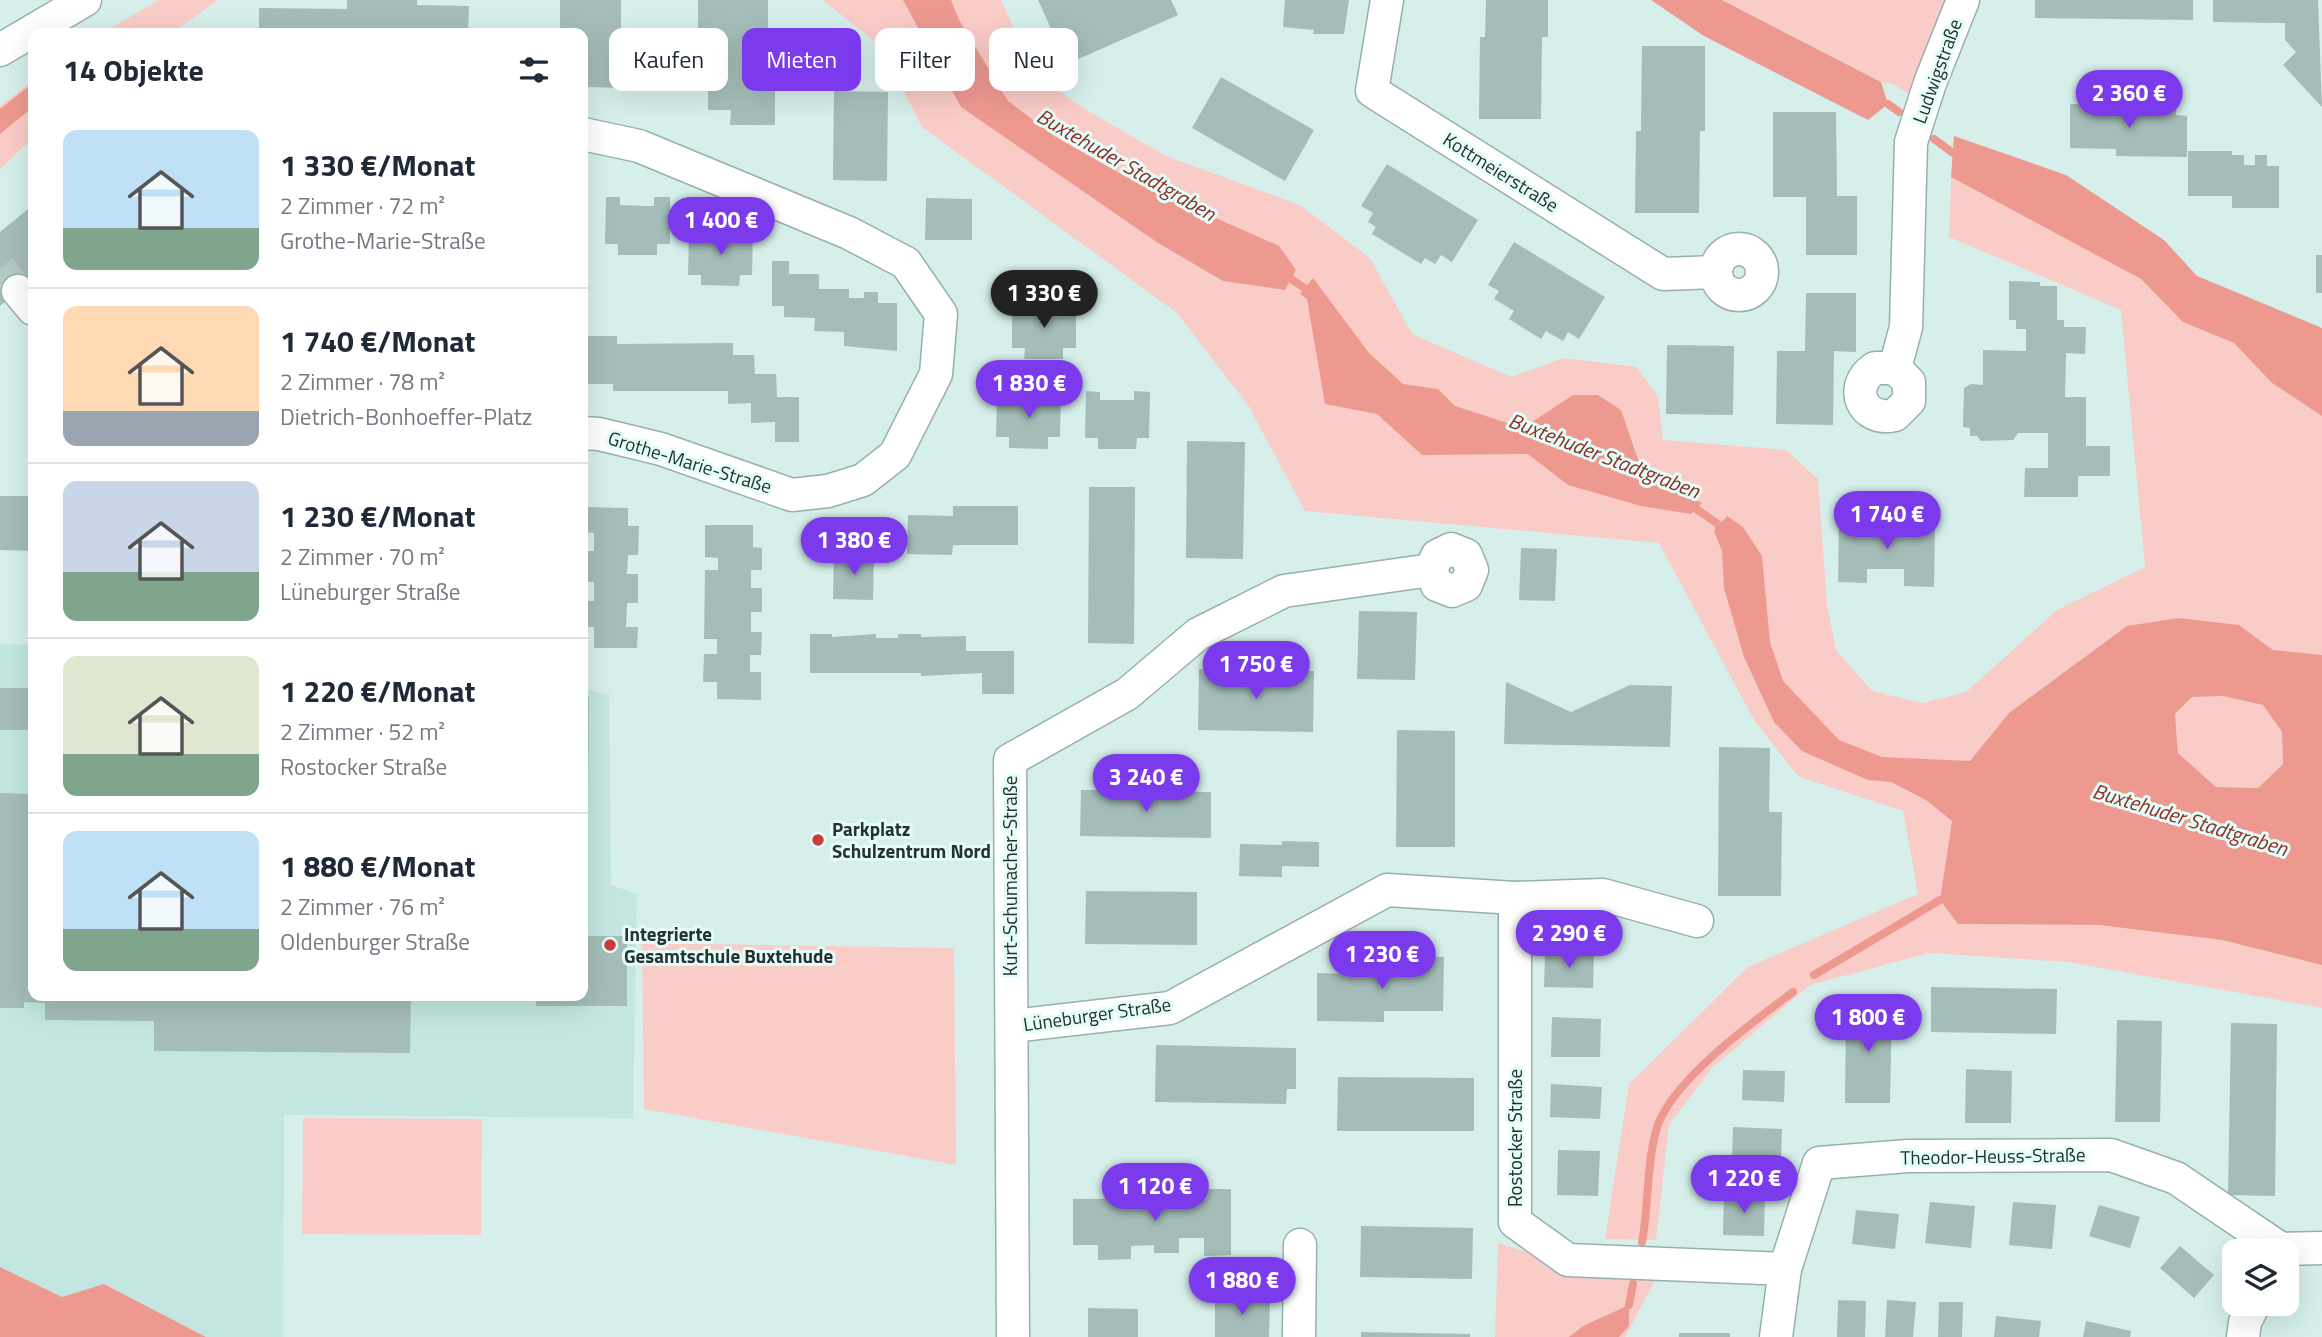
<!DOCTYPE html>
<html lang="de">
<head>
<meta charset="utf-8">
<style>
  body { margin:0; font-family:"Titillium Web",sans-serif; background:#f2f2f3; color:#1f2937; height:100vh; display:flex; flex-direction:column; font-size:26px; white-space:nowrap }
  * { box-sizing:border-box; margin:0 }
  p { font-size:23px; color:#747a83 }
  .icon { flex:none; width:38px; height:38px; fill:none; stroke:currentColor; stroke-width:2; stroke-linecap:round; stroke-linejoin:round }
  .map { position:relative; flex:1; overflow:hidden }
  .details { position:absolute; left:28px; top:28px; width:560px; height:973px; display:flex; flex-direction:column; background:#fff; border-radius:14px; box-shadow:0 7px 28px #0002 }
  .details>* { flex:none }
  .banner { position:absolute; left:609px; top:28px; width:665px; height:63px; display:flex; gap:14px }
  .buttons { position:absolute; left:2222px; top:1239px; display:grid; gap:14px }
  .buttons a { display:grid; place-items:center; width:77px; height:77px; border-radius:14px; background:#fff; box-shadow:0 7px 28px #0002; font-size:35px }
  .price { position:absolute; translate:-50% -60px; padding:0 16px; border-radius:24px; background:#7c3aed; color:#fff; font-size:23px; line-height:46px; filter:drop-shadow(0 2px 4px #0008) }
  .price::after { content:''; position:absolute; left:50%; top:42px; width:21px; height:16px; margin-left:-10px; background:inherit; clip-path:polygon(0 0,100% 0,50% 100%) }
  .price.on { background:#222; color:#fff }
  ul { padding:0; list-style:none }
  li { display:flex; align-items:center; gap:21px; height:175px; padding:0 35px }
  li+li { border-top:2px solid #e0e1e3 }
  li span { display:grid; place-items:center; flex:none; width:196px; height:140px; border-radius:14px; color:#555 }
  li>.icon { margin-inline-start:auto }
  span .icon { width:84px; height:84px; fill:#fffc; stroke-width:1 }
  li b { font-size:30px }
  h2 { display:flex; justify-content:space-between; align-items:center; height:84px; padding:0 35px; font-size:30px }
  .tag { padding:0 24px; border-radius:14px; background:#fff; box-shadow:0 7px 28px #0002; font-size:24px; line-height:63px }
  .tag.on { background:#7c3aed; color:#fff }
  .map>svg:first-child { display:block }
  .built { fill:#c3e6e0 }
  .green { fill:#faccc7 }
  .forest { fill:#ee998f }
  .water { fill:#ee9990; fill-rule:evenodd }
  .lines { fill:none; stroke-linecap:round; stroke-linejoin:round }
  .stream { stroke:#ee9990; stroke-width:8 }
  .building { fill:#a5bdb9 }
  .minor-tunnel { stroke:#b3c9c5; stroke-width:32; stroke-dasharray:32 16; stroke-linecap:butt }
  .minor-casing { stroke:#98b0ac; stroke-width:35 }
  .minor { stroke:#fff; stroke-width:32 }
  .poi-dot { fill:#ca3c37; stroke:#e3fdf8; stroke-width:2.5 }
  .labels { text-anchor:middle; stroke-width:6; stroke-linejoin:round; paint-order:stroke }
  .street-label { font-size:19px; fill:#27312f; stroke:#e3fdf8 }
  .poi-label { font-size:19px; font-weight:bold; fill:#27312f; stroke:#e3fdf8; text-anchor:start }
  .water-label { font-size:21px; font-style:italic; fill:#902d29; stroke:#e3fdf8 }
</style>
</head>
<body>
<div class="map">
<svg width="2322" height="1337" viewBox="0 0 2322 1337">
  <rect width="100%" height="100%" fill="#d6efeb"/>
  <polygon class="built" points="0,644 33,645 33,996 583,996 583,689 609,695 611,885 637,894 633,1118 284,1115 283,1337 206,1337 105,1284 62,1297 0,1267"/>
  <g class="green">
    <polygon points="159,0 218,0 172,33 102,33"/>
    <polygon points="822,0 1001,0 1034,73 1083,108 1166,156 1300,205 1370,258 1412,334 1511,377 1564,358 1637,367 1658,397 1663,440 1786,450 1818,479 1827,605 1836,650 1872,691 1922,703 1966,692 2057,610 2145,567 2121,310 1949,237 1951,177 2035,218 2141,279 2183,321 2235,343 2272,383 2322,416 2322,655 2273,650 2238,625 1958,924 2099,925 2222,940 2322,965 2322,1008 2068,962 1929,953 1810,985 1712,1068 1669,1125 1656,1240 1605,1239 1629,1084 1748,967 1918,894 1903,811 1799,777 1754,720 1659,543 1305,511 1248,405 1177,313 922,127 881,46"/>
    <polygon points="1722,0 1955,0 1915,98 1893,84 1881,82"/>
    <polygon points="33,81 33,138 0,169 0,106"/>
    <polygon points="2223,696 2263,705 2282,732 2283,764 2258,788 2216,787 2178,753 2175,714 2192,697"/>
    <polygon points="642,943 954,948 956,1165 644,1109"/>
    <polygon points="303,1118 482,1119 481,1235 302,1234"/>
    <polygon points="1498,1243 1598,1274 1659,1273 1625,1337 1495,1337"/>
  </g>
  <polygon class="forest" points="0,1267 62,1297 104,1284 206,1337 0,1337"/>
  <g class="water">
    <polygon points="903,0 951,0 959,20 1008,101 1054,136 1137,183 1279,246 1296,270 1285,290 1223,281 1158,243 961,107"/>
    <polygon points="1651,0 1722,0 1881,82 1888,104 1868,120 1704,36"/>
    <polygon points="33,83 33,107 0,134 0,109"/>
    <polygon points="1954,136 2066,175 2164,240 2197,276 2322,328 2322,416 2272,383 2234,343 2183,322 2141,279 1951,177"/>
    <polygon points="1313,278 1369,353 1403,384 1438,389 1455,406 1523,428 1573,395 1598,395 1621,410 1643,474 1702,503 1691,514 1641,506 1568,485 1528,454 1422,455 1377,414 1325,404 1307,299 1300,294"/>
    <path d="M1727 516 1743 527 1762 556 1770 642 1783 681 1839 740 1882 757 1970 761 2009 713 2127 626 2179 618 2239 625 2273 650 2322 655V965L2222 940 2099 925 1958 924 1940 900 1952 821 1926 800 1891 782 1868 780 1802 751 1774 722 1744 657 1724 588 1722 551 1714 531ZM2223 696 2263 705 2282 732 2283 764 2258 788 2216 787 2178 753 2175 714 2192 697Z"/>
    <polygon points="1629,1305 1629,1326 1619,1337 1569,1337 1583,1326"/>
  </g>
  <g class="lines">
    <g class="stream">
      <polyline points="1888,104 1899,112"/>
      <polyline points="1934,139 1953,153"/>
      <polyline points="1284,274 1313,294"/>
      <polyline points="1689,504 1718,524 1720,531"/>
      <polyline points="1814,975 1940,900"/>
      <path d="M1642 1242C1649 1205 1646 1168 1656 1131 1668 1083 1753 1022 1793 992"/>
      <polyline points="1629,1305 1633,1284"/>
    </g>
  </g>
  <g class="building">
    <polygon points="347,0 417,0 417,5 469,6 468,33 232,33 232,30 259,30 259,8 347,9"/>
    <polygon points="560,0 621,0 621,32 625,32 625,88 583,87 583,33 560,33"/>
    <polygon points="698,0 768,0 768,49 775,49 775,125 730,125 731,110 708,110 708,49 698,49"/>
    <polygon points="1038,0 1171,0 1178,15 1067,64"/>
    <polygon points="1285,0 1349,0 1344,34 1313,34 1314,30 1283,27"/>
    <polygon points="1486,0 1548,0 1548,37 1542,37 1541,119 1479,119 1480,37 1485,37"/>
    <polygon points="2035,0 2193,0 2193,20 2035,18"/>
    <polygon points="2213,0 2318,0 2322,107 2283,65 2296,52 2285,40 2285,23 2213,22"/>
    <polygon points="1642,46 1705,46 1705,131 1700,131 1699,213 1635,213 1636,131 1641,131"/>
    <polygon points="1221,77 1314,130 1285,181 1192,128"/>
    <polygon points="834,91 888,92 887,181 833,180"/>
    <polygon points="2070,104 2128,104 2128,114 2140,114 2140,104 2152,104 2152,115 2164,115 2164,104 2176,104 2176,115 2187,116 2187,157 2116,156 2116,149 2070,148"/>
    <polygon points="1773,112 1836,112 1837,196 1857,196 1857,255 1806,255 1806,197 1773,197"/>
    <polygon points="2188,151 2232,151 2232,155 2244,155 2244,165 2255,165 2255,155 2267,155 2267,166 2279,166 2279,208 2232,208 2232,196 2188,196"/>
    <polygon points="1387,164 1478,220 1452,262 1441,255 1435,264 1425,258 1421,264 1372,234 1376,227 1368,222 1373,213 1361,206"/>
    <polygon points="583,175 586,175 585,222 583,221"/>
    <polygon points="606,197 620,197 620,205 643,206 654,206 654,197 670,197 670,244 657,244 657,255 618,255 618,244 605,244"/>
    <polygon points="926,198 972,199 972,240 925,240"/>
    <polygon points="33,205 33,278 0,306 0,232"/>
    <polygon points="689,228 703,228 703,236 737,237 737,228 753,228 752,275 740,275 739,286 701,285 701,275 688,275"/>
    <polygon points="1514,242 1605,297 1579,339 1568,332 1563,341 1546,331 1541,339 1509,319 1514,311 1494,299 1499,291 1488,285"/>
    <rect x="2316" y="255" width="6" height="38"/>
    <polygon points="772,261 789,261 789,274 819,274 819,289 849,289 849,298 864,298 864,292 878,292 878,303 897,303 897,351 844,346 844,332 814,331 815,318 784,317 784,306 772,306"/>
    <polygon points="2009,281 2040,282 2040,286 2057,286 2057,320 2064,320 2064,327 2086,327 2085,354 2066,353 2065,397 2086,397 2086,446 2110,446 2110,476 2078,476 2078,497 2024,497 2025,468 2048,468 2048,433 2018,433 2013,440 1981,441 1977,436 1970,436 1970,428 1963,427 1964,388 1971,384 1983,385 1983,350 2026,351 2026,329 2016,329 2016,320 2009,320"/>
    <polygon points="1806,293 1856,293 1856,352 1834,351 1833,425 1776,424 1777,351 1805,351"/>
    <polygon points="1012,301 1027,301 1026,309 1049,310 1060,310 1060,301 1076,302 1076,348 1063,348 1063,359 1024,359 1025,348 1012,348"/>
    <polygon points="583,336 617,336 617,344 733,343 733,355 754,355 755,374 776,374 777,397 799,397 799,442 775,442 775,422 751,423 751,403 728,404 728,391 613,391 613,384 583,384"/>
    <polygon points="1667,345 1734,346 1733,415 1666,414"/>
    <polygon points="997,391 1011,391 1011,398 1045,399 1045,391 1061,391 1060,437 1048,437 1048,449 1009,448 1009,437 996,437"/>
    <polygon points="1086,391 1100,392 1100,400 1134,400 1134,391 1150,392 1149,438 1137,438 1136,449 1098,449 1098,438 1085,438"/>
    <polygon points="1187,441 1245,442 1243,559 1186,558"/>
    <polygon points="1089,487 1135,487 1134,644 1088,643"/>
    <polygon points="0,496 33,496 33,551 0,550"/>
    <polygon points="953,506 1018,506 1018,545 953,545 952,555 907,554 908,515 953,516"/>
    <polygon points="583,507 628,508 628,526 639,526 638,555 628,555 627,574 638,574 638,603 627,603 626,627 638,627 637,648 594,648 594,627 583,627 583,601 594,601 594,582 583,582 583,551 594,551 594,533 583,532"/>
    <polygon points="1839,521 1935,522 1934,587 1904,586 1904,569 1867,569 1867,583 1838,582"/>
    <polygon points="705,525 753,525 753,547 762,548 762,570 751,570 751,588 762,588 762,612 751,612 751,632 762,632 761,655 750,655 750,672 761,672 761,700 717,699 717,682 703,682 704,654 717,654 717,639 704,639 705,570 718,570 718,558 705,557"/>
    <polygon points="1521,548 1557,549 1555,601 1519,600"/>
    <polygon points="834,554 874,555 873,600 833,599"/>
    <polygon points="1359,611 1417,612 1415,680 1357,679"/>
    <polygon points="810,634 832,634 832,637 876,634 876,638 898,638 898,634 921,634 921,637 966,636 966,651 1014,651 1014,694 982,694 982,673 921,676 921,673 810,673"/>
    <polygon points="1199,669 1314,671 1313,732 1198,730"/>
    <polygon points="1506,682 1571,712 1630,685 1672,686 1670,747 1504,744"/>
    <rect x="0" y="688" width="33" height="42"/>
    <polygon points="583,697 589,697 587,936 627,936 627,1006 536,1006 536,996 583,996"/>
    <polygon points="1397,730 1455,731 1455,847 1396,847"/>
    <polygon points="1719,747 1770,748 1769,812 1782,812 1781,896 1718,896"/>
    <polygon points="1081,790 1211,792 1211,838 1080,836"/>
    <polygon points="0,793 33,794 33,996 411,996 410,1053 154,1051 154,1021 45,1020 45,1003 24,1002 24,1008 0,1008"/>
    <polygon points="1282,841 1319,842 1319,867 1282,866 1282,877 1239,876 1240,844 1282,845"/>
    <polygon points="1086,891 1197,892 1197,945 1085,944"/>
    <polygon points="1545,953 1594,954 1593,988 1544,987"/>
    <polygon points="1385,956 1444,957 1443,1011 1384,1011 1384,1022 1317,1021 1317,973 1385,974"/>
    <polygon points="1931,987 2057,989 2056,1034 1931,1032"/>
    <polygon points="1846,1004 1892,1005 1890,1103 1845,1103"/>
    <polygon points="1552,1017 1601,1019 1600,1057 1551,1057"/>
    <polygon points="2117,1020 2162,1021 2160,1122 2115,1122"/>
    <polygon points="2231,1023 2277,1024 2275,1196 2228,1195"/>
    <polygon points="1156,1045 1296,1048 1296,1089 1287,1089 1286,1104 1155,1102"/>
    <polygon points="1966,1069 2012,1071 2011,1123 1965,1123"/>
    <polygon points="1743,1070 1785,1071 1784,1102 1742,1100"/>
    <polygon points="1338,1077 1474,1078 1474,1131 1337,1131"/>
    <polygon points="1551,1084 1602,1087 1600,1119 1550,1117"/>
    <polygon points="1733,1127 1782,1129 1781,1162 1732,1161"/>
    <polygon points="1558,1150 1600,1151 1598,1196 1557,1195"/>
    <polygon points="1179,1189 1231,1189 1231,1255 1204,1256 1204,1238 1179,1238 1179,1253 1154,1253 1154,1245 1131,1246 1131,1259 1098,1260 1098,1245 1073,1245 1073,1199 1179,1198"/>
    <polygon points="1724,1195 1765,1195 1764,1236 1723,1235"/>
    <polygon points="1930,1202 1975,1206 1971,1248 1925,1243"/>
    <polygon points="2013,1202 2056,1205 2052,1249 2009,1245"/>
    <polygon points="2099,1205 2140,1217 2130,1248 2089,1236"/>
    <polygon points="1856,1210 1899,1214 1895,1249 1852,1244"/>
    <polygon points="1361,1226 1473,1228 1472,1279 1360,1277"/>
    <polygon points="2180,1246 2214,1275 2194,1298 2160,1268"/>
    <polygon points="1215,1298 1270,1298 1269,1337 1215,1337"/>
    <polygon points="1838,1300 1866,1301 1865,1337 1837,1337"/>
    <polygon points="1887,1300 1916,1302 1913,1337 1885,1337"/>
    <polygon points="1939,1302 1963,1302 1962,1337 1938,1337"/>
    <polygon points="1088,1308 1138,1309 1138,1337 1088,1337"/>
    <polygon points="1996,1316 2041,1321 2039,1337 1994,1337"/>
    <polygon points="2086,1321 2131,1331 2130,1337 2083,1337"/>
    <polygon points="1361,1332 1470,1334 1470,1337 1361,1337"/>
    <rect x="1679" y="1333" width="51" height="4"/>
  </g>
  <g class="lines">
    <polyline class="minor-tunnel" points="0,268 18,291"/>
    <defs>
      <g id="minor">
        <polyline points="1387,0 1372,91 1663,274 1716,272"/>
        <polyline points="0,50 85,0"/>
        <polyline points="583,134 639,146 849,233 906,263 941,314 936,374 895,455 863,480 828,491 792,495 661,449 599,434 583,433"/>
        <circle cx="1739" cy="272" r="23"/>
        <polyline points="18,291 33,309"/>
        <path d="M1895 368 1909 382V401L1895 415C1862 423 1847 386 1875 368H1895L1906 327 1911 142 1930 83 1963 0"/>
        <polyline points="1515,898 1515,1222 1568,1260 1785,1269"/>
        <polyline points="1012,1026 1170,1008 1387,890 1515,898 1603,895 1697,921"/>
        <polyline points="1013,1337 1010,760 1127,694 1198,634 1284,591 1431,570 1437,585 1452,591 1466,585 1472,570 1466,555 1451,549 1437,556 1431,570"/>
        <polyline points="1299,1337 1300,1245"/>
        <polyline points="1776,1337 1785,1269 1819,1163 1908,1156 2111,1155 2176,1178 2281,1249 2322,1248"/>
        <polyline points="2243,1337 2245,1322 2254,1304"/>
      </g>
    </defs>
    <use href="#minor" class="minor-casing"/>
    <use href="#minor" class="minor"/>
  </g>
  <g class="poi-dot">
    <circle cx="818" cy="840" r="7"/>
    <circle cx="610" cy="945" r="7"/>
  </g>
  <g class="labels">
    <g class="street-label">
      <text transform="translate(1937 71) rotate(-70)" y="7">Ludwigstraße</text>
      <text transform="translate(1501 172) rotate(32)" y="7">Kottmeierstraße</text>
      <text transform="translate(690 462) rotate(17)" y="7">Grothe-Marie-Straße</text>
      <text transform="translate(1010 876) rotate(-90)" y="7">Kurt-Schumacher-Straße</text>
      <text transform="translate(1097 1014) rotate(-8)" y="7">Lüneburger Straße</text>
      <text transform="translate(1515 1138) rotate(-90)" y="7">Rostocker Straße</text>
      <text transform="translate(1993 1156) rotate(-1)" y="7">Theodor-Heuss-Straße</text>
    </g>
    <g class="poi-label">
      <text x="832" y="836">Parkplatz<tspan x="832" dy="22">Schulzentrum Nord</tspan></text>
      <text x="624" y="941">Integrierte<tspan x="624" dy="22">Gesamtschule Buxtehude</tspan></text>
    </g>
    <g class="water-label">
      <text transform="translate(1126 165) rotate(30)" y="7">Buxtehuder Stadtgraben</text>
      <text transform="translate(1604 456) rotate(21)" y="7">Buxtehuder Stadtgraben</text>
      <text transform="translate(2190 820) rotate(17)" y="7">Buxtehuder Stadtgraben</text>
    </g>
  </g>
</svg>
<div class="buttons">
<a><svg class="icon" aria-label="layers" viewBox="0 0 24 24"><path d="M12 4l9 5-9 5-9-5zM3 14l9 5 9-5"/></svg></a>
</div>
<b class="price" style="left:2129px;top:130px">2 360 €</b>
<b class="price" style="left:721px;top:257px">1 400 €</b>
<b class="price on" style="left:1044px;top:330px">1 330 €</b>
<b class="price" style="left:1029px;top:420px">1 830 €</b>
<b class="price" style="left:1887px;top:551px">1 740 €</b>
<b class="price" style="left:854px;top:577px">1 380 €</b>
<b class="price" style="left:1256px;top:701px">1 750 €</b>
<b class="price" style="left:1146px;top:814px">3 240 €</b>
<b class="price" style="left:1569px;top:970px">2 290 €</b>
<b class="price" style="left:1382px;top:991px">1 230 €</b>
<b class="price" style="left:1868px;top:1054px">1 800 €</b>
<b class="price" style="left:1744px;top:1215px">1 220 €</b>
<b class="price" style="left:1155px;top:1223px">1 120 €</b>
<b class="price" style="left:1242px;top:1317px">1 880 €</b>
<div class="banner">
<a class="tag">Kaufen</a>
<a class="tag on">Mieten</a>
<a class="tag">Filter</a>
<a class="tag">Neu</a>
</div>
<section class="details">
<h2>14 Objekte<svg class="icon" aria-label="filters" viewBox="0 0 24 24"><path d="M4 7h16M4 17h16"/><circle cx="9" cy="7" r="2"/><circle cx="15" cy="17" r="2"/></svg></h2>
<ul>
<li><span style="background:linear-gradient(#bfe0f5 70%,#7fa58c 0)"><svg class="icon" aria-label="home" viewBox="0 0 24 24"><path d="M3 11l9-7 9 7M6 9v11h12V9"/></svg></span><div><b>1 330 €/Monat</b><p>2 Zimmer · 72 m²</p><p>Grothe-Marie-Straße</p></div></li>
<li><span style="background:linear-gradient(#ffd9b3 75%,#9aa5b1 0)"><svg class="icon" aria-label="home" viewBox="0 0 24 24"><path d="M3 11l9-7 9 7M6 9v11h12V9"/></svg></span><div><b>1 740 €/Monat</b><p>2 Zimmer · 78 m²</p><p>Dietrich-Bonhoeffer-Platz</p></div></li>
<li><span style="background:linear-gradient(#c9d6e8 65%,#7fa58c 0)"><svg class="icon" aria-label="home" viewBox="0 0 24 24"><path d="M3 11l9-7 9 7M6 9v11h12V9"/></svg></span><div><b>1 230 €/Monat</b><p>2 Zimmer · 70 m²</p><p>Lüneburger Straße</p></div></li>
<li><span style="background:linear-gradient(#dfe7d0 70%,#7fa58c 0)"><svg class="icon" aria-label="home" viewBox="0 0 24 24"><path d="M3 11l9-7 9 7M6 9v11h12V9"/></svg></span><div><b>1 220 €/Monat</b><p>2 Zimmer · 52 m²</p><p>Rostocker Straße</p></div></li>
<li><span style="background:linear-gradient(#bfe0f5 70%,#7fa58c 0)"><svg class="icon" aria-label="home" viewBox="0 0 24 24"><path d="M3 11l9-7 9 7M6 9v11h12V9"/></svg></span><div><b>1 880 €/Monat</b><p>2 Zimmer · 76 m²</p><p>Oldenburger Straße</p></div></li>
</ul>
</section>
</div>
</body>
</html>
